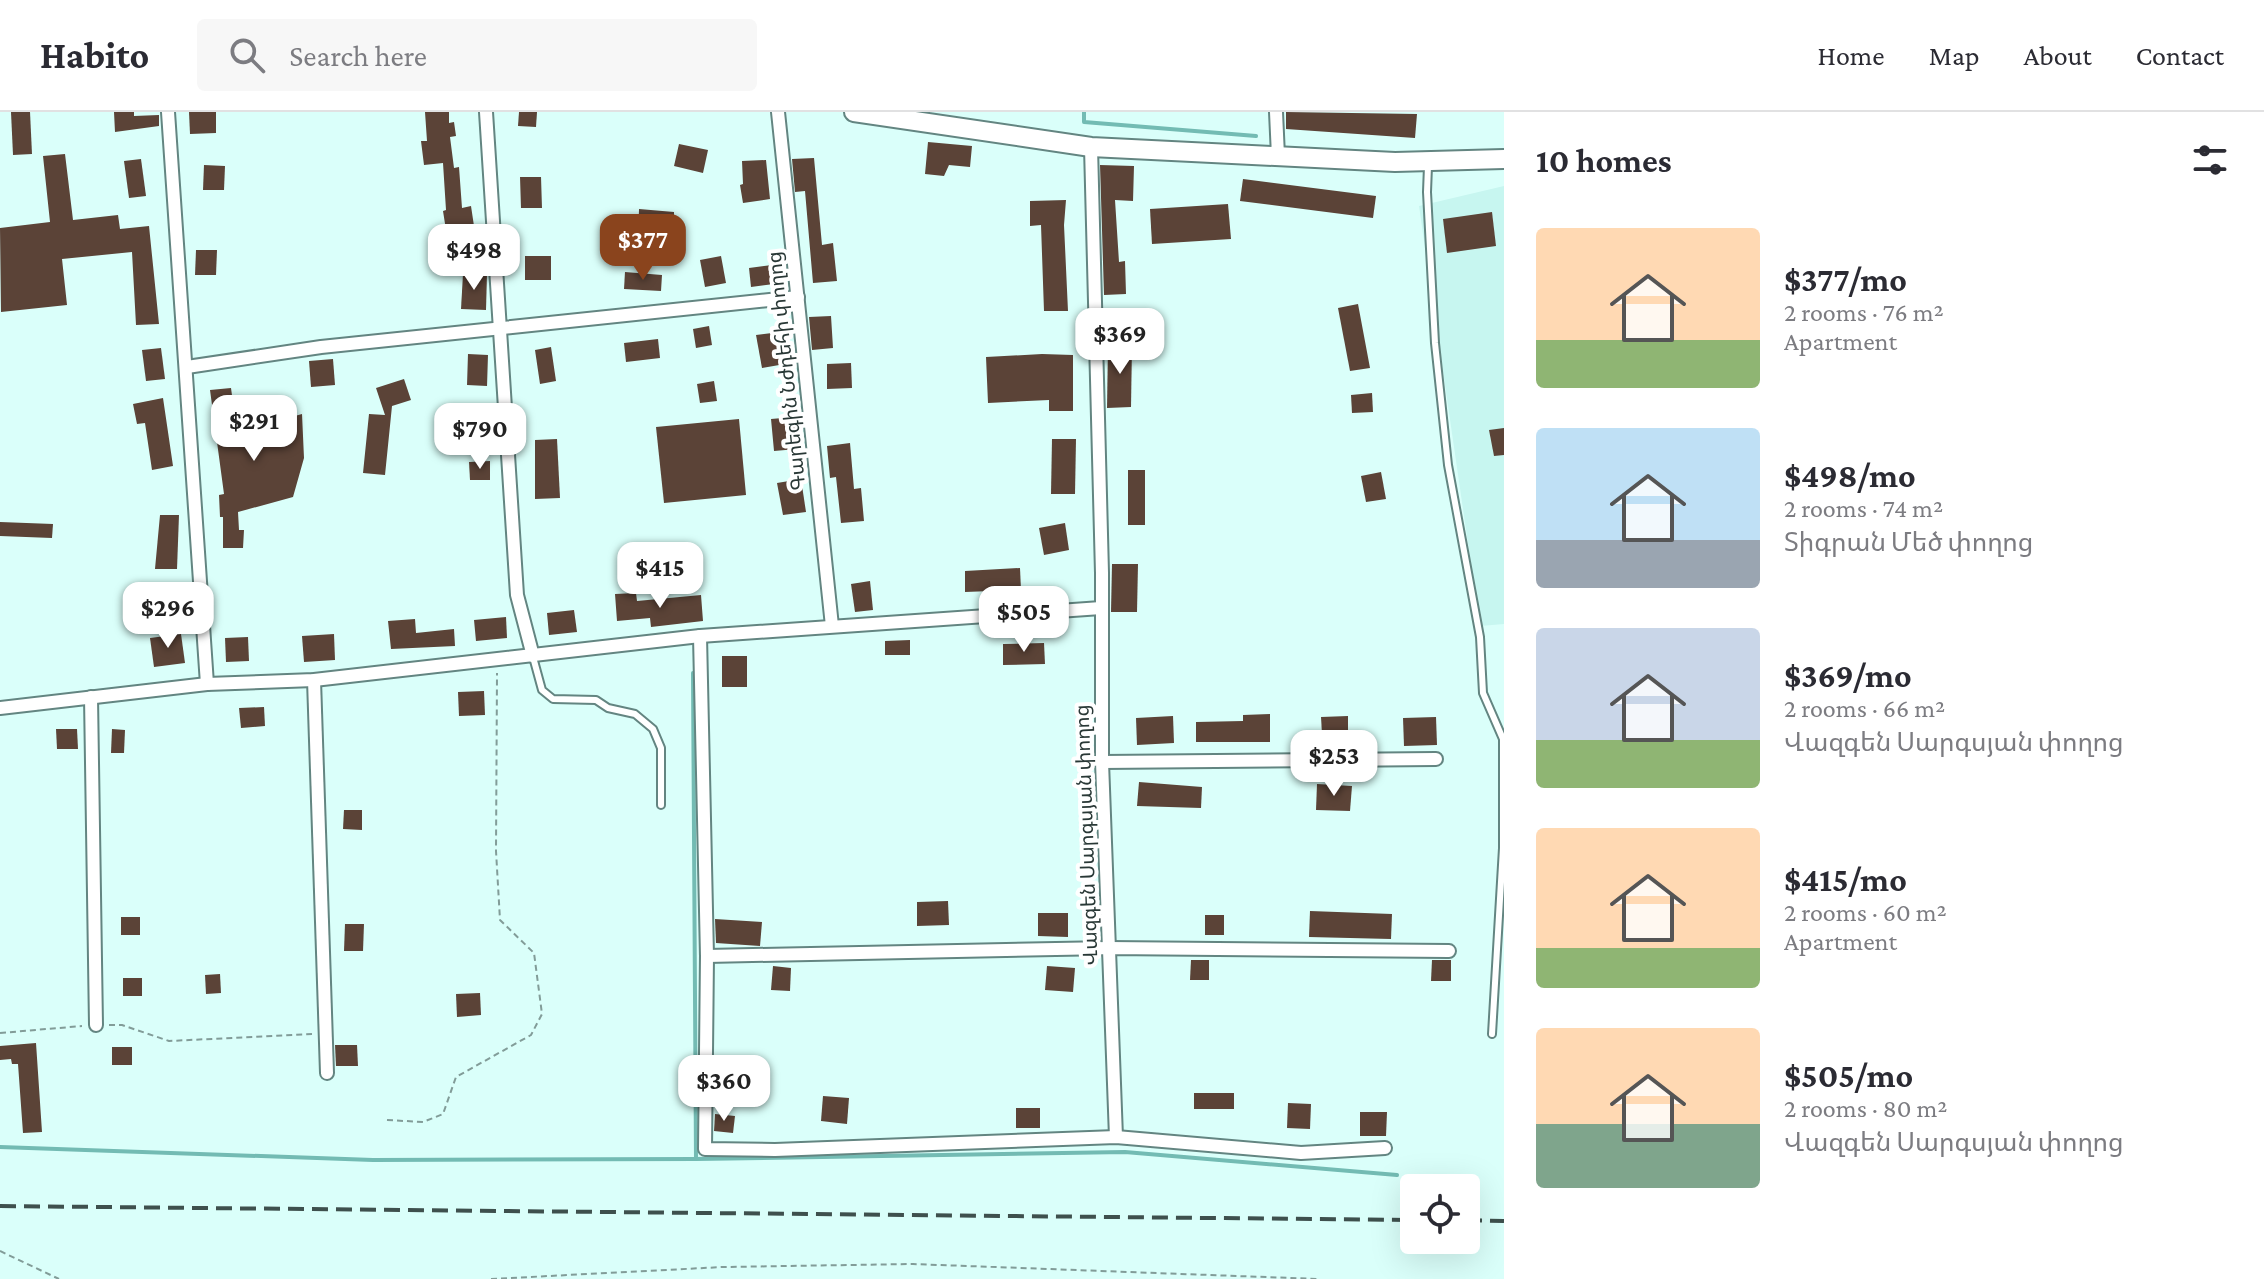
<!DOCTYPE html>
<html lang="en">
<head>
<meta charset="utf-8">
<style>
  body { margin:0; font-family:"Crimson Pro","Noto Sans Armenian",serif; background:#f7f7f7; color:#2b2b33; height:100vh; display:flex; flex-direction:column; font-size:30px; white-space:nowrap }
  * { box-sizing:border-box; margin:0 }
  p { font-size:26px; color:#7c7c81 }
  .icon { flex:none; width:44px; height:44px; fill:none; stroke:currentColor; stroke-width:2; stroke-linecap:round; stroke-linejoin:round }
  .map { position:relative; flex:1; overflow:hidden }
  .side { display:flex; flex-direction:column; background:#fff; width:760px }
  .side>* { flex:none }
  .controls { position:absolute; left:1400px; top:1062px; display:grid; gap:16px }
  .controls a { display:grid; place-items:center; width:80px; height:80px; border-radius:8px; background:#fff; box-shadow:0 8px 32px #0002; font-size:40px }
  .price { position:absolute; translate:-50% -68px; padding:0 18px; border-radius:16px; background:#fff; color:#222; font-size:26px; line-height:52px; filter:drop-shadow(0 2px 4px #0008) }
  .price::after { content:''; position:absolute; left:50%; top:48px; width:24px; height:18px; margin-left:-12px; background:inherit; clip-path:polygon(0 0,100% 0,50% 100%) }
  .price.current { background:#8a441d; color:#fff }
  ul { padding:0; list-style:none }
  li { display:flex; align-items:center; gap:24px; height:200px; padding:0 32px }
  li span { display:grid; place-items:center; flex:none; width:224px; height:160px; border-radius:8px; color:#555 }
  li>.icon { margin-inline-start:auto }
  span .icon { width:96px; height:96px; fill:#fffc; stroke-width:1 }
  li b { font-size:34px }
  h2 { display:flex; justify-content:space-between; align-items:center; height:96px; padding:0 32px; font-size:34px }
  header { display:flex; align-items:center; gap:48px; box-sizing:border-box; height:112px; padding:0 40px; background:#fff; border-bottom:2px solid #e1e1e2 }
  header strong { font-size:38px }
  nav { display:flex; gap:44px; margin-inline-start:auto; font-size:28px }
  .search { width:560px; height:72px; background:#f7f7f7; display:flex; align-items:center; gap:20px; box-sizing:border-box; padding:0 28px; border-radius:8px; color:#7c7c81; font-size:30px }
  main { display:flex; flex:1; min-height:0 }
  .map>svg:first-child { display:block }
  .built { fill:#c7f6f0 }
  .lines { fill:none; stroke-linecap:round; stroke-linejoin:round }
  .stream { stroke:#73bbb3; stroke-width:4 }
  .building { fill:#5b4337 }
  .service-casing { stroke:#638581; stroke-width:10 }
  .minor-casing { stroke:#638581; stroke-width:16 }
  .primary-casing { stroke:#638581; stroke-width:22 }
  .path { stroke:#829c98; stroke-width:2; stroke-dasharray:6 4; stroke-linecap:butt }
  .service { stroke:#fff; stroke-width:6 }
  .minor { stroke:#fff; stroke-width:12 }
  .primary { stroke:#fff; stroke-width:18 }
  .rail { stroke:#3e504d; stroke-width:4; stroke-dasharray:16 8; stroke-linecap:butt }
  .labels { text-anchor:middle; stroke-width:8; stroke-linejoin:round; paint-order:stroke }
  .street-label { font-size:20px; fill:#293836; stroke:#fff }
</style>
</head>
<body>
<header>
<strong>Habito</strong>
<div class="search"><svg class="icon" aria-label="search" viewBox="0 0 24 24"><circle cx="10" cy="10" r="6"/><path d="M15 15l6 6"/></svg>Search here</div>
<nav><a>Home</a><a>Map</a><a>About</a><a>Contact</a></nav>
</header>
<main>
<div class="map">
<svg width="1504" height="1167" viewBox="0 0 1504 1167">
  <rect width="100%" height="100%" fill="#dafffa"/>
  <polygon class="built" points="1504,74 1504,512 1480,514 1419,94"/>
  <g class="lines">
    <g class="stream">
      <polyline points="1084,0 1084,10 1256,24"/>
      <polyline points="693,561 696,1047"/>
      <polyline points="0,1035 373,1048 696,1047 1125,1040 1397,1063"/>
    </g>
  </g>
  <g class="building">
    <polygon points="11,0 30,0 32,42 13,43"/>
    <polygon points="114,0 134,0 134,4 159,3 159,14 115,20"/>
    <polygon points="189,0 216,0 216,21 190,22"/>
    <polygon points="425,0 449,0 449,11 454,10 456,24 450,25 454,56 459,55 462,96 471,94 474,114 446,118 443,99 446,98 443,51 424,53 421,29 427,29"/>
    <polygon points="519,0 537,0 536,15 518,14"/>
    <polygon points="1286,0 1417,2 1415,26 1286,17"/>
    <polygon points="928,30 972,34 970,55 949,53 944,64 925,62"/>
    <polygon points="679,32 708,38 703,61 674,54"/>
    <polygon points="65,42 73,108 118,103 120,117 149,114 159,212 136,213 132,140 62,147 67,193 1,200 0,116 50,110 43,44"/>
    <polygon points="814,46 822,133 833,131 837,169 813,171 805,79 795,80 792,47"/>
    <polygon points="141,47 146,84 129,86 124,49"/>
    <polygon points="766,48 770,87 743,91 740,73 743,72 742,49"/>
    <polygon points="204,53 225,54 224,78 203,78"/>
    <polygon points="1100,53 1134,54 1133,89 1115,88 1119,150 1125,149 1126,182 1104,183"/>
    <polygon points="520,65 541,65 542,96 521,96"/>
    <polygon points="1243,67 1376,84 1373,106 1240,89"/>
    <polygon points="1066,88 1064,113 1068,199 1044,199 1041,113 1030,114 1030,89"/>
    <polygon points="1228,92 1231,127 1152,132 1150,97"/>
    <polygon points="639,97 674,100 674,135 638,139"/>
    <polygon points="1492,100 1496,134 1447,141 1443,107"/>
    <polygon points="196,138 217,138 216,163 195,163"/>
    <rect x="525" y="144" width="26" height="24"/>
    <polygon points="721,144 726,171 705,175 700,148"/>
    <polygon points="772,153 774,172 751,175 749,156"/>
    <polygon points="625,160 662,163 661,179 624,177"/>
    <polygon points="463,162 487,162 486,198 461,197"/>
    <polygon points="1358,192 1370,256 1350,259 1338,196"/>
    <polygon points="831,204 833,236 812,238 809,205"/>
    <polygon points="709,214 712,233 696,236 693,217"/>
    <polygon points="780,220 785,252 762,256 756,223"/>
    <polygon points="658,227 660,246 626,250 624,231"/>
    <polygon points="1132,233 1131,295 1107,296 1108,234"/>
    <polygon points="551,235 556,269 540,272 535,238"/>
    <polygon points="161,236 165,267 146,269 142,238"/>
    <polygon points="468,242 488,243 487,274 467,273"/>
    <polygon points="1042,242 1073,243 1073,299 1049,299 1049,288 988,291 986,245"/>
    <polygon points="333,247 335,273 311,275 309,249"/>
    <polygon points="851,251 852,276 827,277 827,252"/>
    <polygon points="404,267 411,288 392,294 385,363 363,361 369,302 385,303 376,276"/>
    <polygon points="714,269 717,289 700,291 697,272"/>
    <polygon points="231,276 237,320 302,302 304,346 293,385 238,400 239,418 244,418 243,436 223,436 223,405 220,405 219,383 224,382 210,278"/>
    <polygon points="1372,281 1373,300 1352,301 1351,283"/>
    <polygon points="163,286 173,354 152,358 145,311 137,312 133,292"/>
    <polygon points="794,305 797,337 774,339 771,307"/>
    <polygon points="739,307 746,383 664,391 656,315"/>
    <polygon points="1504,316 1504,343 1494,344 1489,318"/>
    <polygon points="557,327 560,386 535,387 535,328"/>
    <polygon points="1052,327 1076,327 1075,382 1051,382"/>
    <polygon points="850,331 854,377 861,376 864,409 841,411 836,365 830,366 827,334"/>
    <polygon points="490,349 490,368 470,368 469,350"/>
    <rect x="1128" y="358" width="17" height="55"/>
    <polygon points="1381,360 1386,387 1366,390 1361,364"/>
    <polygon points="801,367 806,400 783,403 777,371"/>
    <polygon points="160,403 179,403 177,457 155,457"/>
    <polygon points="0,410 53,412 52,426 0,424"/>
    <polygon points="1065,411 1069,438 1044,443 1039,416"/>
    <polygon points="1112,452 1138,452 1137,500 1111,500"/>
    <polygon points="1020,456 1021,478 965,480 965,459"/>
    <polygon points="870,469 873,498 855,500 851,472"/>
    <polygon points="636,481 637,489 701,483 703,509 651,515 650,506 617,509 615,482"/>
    <polygon points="574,498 577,520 549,523 547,501"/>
    <polygon points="506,505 507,526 476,529 474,508"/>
    <polygon points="415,507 416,521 454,517 455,534 391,537 388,509"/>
    <polygon points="181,522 185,551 154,555 150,526"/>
    <polygon points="334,522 335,548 304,550 302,524"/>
    <polygon points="248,525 249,549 226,550 225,526"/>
    <polygon points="910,528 910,543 885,543 885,529"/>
    <polygon points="1044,531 1045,552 1003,553 1003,532"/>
    <rect x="722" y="544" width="25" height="31"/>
    <polygon points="484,579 485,603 459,604 458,580"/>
    <polygon points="264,595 265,614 241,616 239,596"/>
    <polygon points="1270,602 1270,630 1196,630 1196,610 1243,609 1243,603"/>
    <polygon points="1173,604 1174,631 1137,633 1136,606"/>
    <polygon points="1348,604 1348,621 1322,622 1321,605"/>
    <polygon points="1436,605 1437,633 1404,634 1403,606"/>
    <polygon points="56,617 77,617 78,637 57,637"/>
    <polygon points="112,617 125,618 124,641 111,641"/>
    <polygon points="1139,670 1202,675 1201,696 1137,694"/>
    <polygon points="1317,672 1352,674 1350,699 1316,698"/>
    <polygon points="344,698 362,698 362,718 343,717"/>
    <polygon points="948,789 949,813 917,814 917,790"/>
    <polygon points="1310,799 1392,802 1391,827 1309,825"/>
    <polygon points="1038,801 1068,801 1068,825 1038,824"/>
    <rect x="1205" y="803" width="19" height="20"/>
    <rect x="121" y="805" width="19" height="18"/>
    <polygon points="715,807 762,810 760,834 716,831"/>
    <polygon points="345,812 364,812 363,839 344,839"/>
    <polygon points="1191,848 1209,848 1209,868 1190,868"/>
    <polygon points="1432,848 1451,848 1451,869 1431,869"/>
    <polygon points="773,854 791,856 790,879 771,878"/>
    <polygon points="1047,854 1075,856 1073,880 1045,878"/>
    <polygon points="220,862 221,881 206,882 205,863"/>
    <rect x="123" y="866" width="19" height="18"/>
    <polygon points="480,881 481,903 457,905 456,882"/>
    <polygon points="36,931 42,1020 23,1021 18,952 12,952 11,947 0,948 0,934"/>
    <polygon points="335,933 357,933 358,954 336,954"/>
    <rect x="112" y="935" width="20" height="18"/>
    <rect x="1194" y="981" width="40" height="16"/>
    <polygon points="823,984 849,986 847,1012 821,1009"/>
    <polygon points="1288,991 1311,992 1310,1017 1287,1016"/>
    <rect x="1016" y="996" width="24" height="20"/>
    <polygon points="1360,1000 1387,1000 1386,1024 1360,1024"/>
    <polygon points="715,1002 735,1004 733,1021 714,1019"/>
  </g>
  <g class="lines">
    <defs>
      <g id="service">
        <polyline points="1428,54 1427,80 1435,231 1448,353 1480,525 1483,581 1503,627 1503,736 1492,922"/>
        <polyline points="533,545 542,578 553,587 596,588 608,596 635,602 653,617 661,636 661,693"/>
      </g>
      <g id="minor">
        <polyline points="168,0 207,572"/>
        <polyline points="486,0 517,483 533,544"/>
        <polyline points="778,0 832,514"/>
        <polyline points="1276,0 1278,44"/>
        <polyline points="1091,35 1102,461 1102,650 1116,1025"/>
        <polyline points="187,255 321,235 798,185"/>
        <polyline points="700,524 707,844 705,1037 775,1038 1116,1025 1301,1041 1385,1036"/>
        <polyline points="314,568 327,961"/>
        <polyline points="91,585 96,913"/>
        <polyline points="0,596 207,572 314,568 700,524 1101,496"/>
        <polyline points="1102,650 1436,647"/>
        <polyline points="707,844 1109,836 1449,839"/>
      </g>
      <polyline id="primary" points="854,0 1091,35 1395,50 1504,47"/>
    </defs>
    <use href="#service" class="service-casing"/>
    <use href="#minor" class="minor-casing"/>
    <use href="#primary" class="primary-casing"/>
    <g class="path">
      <polyline points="109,913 122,913 169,929 312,922"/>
      <polyline points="0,921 82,914"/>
      <polyline points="387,1008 423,1010 443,1002 456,965 531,923 542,902 534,841 500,808 496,739 497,561"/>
      <polyline points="0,1139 59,1167"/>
      <polyline points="491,1167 723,1155 913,1152 1318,1167"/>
    </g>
    <use href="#service" class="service"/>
    <use href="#minor" class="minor"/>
    <use href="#primary" class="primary"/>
    <g class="rail">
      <polyline points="0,1094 1414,1108"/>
      <polyline points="1466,1108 1504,1109"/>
    </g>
  </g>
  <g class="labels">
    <g class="street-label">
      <text transform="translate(786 259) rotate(-96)" y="7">Գարեգին Նժդեհի փողոց</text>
      <text transform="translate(1086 723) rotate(-92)" y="7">Վազգեն Սարգսյան փողոց</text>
    </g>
  </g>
</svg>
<div class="controls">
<a><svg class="icon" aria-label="locate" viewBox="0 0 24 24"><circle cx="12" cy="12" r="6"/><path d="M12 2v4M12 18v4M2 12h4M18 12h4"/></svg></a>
</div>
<b class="price current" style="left:643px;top:170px">$377</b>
<b class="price" style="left:474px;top:180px">$498</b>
<b class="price" style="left:1120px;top:264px">$369</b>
<b class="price" style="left:254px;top:351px">$291</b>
<b class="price" style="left:480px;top:359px">$790</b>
<b class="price" style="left:660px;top:498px">$415</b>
<b class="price" style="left:168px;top:538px">$296</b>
<b class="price" style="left:1024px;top:542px">$505</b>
<b class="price" style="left:1334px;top:686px">$253</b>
<b class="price" style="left:724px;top:1011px">$360</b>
</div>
<section class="side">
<h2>10 homes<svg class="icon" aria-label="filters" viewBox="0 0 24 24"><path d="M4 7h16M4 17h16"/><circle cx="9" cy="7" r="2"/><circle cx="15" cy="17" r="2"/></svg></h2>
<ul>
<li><span style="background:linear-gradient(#ffd9b3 70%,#8fb573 0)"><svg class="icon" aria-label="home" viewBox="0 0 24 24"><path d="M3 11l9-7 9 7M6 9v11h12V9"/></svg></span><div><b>$377/mo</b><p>2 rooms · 76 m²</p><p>Apartment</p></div></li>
<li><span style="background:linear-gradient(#bfe0f5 70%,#9aa5b1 0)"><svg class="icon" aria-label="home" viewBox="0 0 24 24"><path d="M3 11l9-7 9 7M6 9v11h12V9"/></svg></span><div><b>$498/mo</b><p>2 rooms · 74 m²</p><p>Տիգրան Մեծ փողոց</p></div></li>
<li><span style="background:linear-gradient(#c9d6e8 70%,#8fb573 0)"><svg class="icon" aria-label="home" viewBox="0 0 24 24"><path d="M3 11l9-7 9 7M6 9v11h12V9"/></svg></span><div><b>$369/mo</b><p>2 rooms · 66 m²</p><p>Վազգեն Սարգսյան փողոց</p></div></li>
<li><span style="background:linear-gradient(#ffd9b3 75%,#8fb573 0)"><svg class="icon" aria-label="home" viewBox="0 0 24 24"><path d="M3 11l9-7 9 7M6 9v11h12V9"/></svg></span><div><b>$415/mo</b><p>2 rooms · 60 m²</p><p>Apartment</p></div></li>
<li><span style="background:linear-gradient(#ffd9b3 60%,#7fa58c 0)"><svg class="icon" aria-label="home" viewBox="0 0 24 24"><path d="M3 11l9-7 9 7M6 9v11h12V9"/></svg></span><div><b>$505/mo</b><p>2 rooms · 80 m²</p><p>Վազգեն Սարգսյան փողոց</p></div></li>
</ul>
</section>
</main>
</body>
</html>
